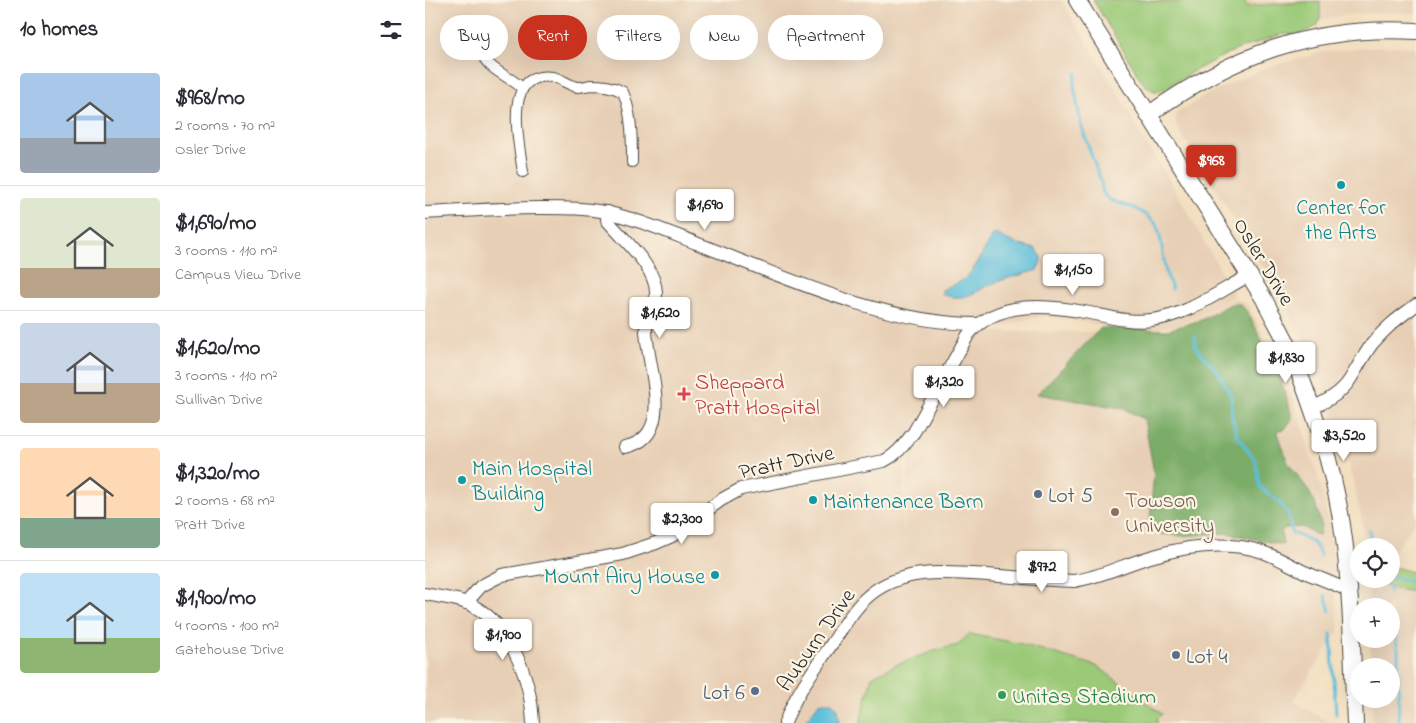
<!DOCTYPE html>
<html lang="en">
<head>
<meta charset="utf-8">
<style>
  body { margin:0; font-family:"Indie Flower",sans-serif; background:#f7f7f7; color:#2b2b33; height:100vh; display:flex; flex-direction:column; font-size:19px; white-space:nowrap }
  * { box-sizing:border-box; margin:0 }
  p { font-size:16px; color:#7c7c81 }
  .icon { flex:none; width:28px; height:28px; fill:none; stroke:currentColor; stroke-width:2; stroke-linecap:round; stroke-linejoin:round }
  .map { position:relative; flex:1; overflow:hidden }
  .panel { display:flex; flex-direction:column; background:#fff; width:425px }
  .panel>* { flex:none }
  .top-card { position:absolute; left:15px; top:15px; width:475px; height:45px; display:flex; gap:10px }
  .tools { position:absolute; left:925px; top:538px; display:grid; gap:10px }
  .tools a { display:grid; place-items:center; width:50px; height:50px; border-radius:50%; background:#fff; box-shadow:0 5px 20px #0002; font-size:25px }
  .price { position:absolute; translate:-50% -42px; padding:0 11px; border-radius:5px; background:#fff; color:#222; font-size:16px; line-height:32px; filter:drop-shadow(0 1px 2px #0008) }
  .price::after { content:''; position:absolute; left:50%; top:30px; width:15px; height:11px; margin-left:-8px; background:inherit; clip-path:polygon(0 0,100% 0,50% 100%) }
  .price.active { background:#c8321e; color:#fff }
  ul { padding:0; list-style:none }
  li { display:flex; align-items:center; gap:15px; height:125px; padding:0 20px }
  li+li { border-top:1px solid #e1e1e2 }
  li span { display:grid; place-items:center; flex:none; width:140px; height:100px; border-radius:5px; color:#555 }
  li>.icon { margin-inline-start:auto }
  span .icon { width:60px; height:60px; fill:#fffc; stroke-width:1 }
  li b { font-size:21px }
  h2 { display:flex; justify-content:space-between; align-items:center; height:60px; padding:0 20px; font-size:21px }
  .pill { padding:0 18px; border-radius:22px; background:#fff; box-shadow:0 5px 20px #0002; font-size:18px; line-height:45px }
  .pill.active { background:#c8321e; color:#fff }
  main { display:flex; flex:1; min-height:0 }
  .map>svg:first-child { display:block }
  .built { fill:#e7cfb5; fill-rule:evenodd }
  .green { fill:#9ac977; stroke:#627a51 }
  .forest { fill:#7bad68; stroke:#536c4a }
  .water { fill:#5cbeda; stroke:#447482 }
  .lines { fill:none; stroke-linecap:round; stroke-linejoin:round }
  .stream { stroke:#5cbeda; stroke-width:3 }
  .pedestrian-casing { stroke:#494641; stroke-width:12 }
  .minor-casing { stroke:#494641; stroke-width:14 }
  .tertiary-casing { stroke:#494641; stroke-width:18 }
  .pedestrian { stroke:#fff; stroke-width:10 }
  .minor { stroke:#fff; stroke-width:12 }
  .tertiary { stroke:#fff; stroke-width:16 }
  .culture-dot { fill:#0f9aa8; stroke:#fcf5e5; stroke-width:2 }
  .health-dot { fill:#e0444e; stroke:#fcf5e5; stroke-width:2 }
  .service-dot { fill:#5c6f8a; stroke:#fcf5e5; stroke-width:2 }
  .education-dot { fill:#8d6e63; stroke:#fcf5e5; stroke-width:2 }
  .leisure-dot { fill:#2e9e5b; stroke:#fcf5e5; stroke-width:2 }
  .labels { text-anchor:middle; stroke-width:4.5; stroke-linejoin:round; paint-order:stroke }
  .culture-label { font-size:22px; fill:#0d838f; stroke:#fcf5e5; text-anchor:start }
  .street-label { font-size:22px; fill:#2b2b2b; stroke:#fcf5e5 }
  .health-label { font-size:22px; fill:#be3a42; stroke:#fcf5e5; text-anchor:start }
  .service-label { font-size:22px; fill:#4e5e75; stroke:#fcf5e5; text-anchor:start }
  .education-label { font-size:22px; fill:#785e54; stroke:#fcf5e5; text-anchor:start }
  .leisure-label { font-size:22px; fill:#27864d; stroke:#fcf5e5; text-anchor:start }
</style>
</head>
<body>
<main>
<section class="panel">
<h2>10 homes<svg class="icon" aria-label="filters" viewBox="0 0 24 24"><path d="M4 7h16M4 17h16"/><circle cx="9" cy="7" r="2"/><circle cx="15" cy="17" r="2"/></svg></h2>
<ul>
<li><span style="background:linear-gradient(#a9c7e8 65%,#9aa5b1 0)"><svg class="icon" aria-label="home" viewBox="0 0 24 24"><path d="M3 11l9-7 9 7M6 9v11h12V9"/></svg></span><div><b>$968/mo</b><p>2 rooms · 70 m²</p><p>Osler Drive</p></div></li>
<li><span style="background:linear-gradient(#dfe7d0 70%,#b9a48a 0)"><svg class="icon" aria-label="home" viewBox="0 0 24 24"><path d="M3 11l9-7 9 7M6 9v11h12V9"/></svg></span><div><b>$1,690/mo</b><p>3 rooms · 110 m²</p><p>Campus View Drive</p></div></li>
<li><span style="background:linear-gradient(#c9d6e8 60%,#b9a48a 0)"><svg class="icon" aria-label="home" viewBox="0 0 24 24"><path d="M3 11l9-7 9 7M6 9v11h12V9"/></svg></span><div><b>$1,620/mo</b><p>3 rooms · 110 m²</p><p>Sullivan Drive</p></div></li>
<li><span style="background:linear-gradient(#ffd9b3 70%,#7fa58c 0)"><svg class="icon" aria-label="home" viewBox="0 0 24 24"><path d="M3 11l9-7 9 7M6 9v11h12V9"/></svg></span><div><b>$1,320/mo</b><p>2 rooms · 68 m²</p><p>Pratt Drive</p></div></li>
<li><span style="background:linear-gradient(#bfe0f5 65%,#8fb573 0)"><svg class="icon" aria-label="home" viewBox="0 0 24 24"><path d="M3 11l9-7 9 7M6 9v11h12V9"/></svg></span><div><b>$1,900/mo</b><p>4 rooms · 100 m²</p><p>Gatehouse Drive</p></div></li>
</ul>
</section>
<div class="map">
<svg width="991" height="723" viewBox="0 0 991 723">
  <rect width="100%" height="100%" fill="#fcf5e5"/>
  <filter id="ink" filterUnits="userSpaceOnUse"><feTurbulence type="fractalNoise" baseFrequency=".02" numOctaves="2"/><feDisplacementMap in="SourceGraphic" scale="10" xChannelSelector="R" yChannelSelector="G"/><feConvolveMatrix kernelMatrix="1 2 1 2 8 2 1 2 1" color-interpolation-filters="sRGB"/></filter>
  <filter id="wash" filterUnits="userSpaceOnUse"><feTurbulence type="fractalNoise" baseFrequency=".0096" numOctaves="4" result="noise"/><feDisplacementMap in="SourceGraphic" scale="20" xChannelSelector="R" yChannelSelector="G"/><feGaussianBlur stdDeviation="1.12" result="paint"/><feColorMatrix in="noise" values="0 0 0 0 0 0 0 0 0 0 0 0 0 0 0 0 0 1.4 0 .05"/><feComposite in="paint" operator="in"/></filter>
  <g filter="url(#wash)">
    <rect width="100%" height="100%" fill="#f2dfc0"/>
    <g class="built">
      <path d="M0 0H636L696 98 720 142 741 174 810 296 755 325 709 331 619 315 557 332 555 335 566 332H681L722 344 810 298 822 304 847 351 868 399 892 474 904 525 914 630 868 701 905 723H0ZM484 450 479 531H478L480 456Z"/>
      <polygon points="675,0 991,0 991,13 943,13 921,15 876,23"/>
      <polygon points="959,46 991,47 991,521 966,555 966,546 940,546 937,520 922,456 902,393 882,347 851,287 751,125 750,120 752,113 781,95 837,69 897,52"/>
      <polygon points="943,579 966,579 991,582 991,723 947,723 947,699 966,699 966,666 946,666 945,639 966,639 966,606 944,606"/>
    </g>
    <g class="green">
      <path d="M668 0C684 0 703 0 719 0 735 2 750 4 766 0H820L821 6 895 1V17L893 25C884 32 869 36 857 34L806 52 769 71 736 91C727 93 721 86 716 80Z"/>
      <polygon points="966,566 991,573 991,592 969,589 951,583 950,579 966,579"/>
      <polygon points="544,634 597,644 672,666 737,714 731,720 733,723 435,723 447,677 470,665 512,650 533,645"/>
    </g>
    <path class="forest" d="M806 304H815L823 313C840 347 860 381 867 419L860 429 852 430 863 463 882 488 890 503 896 524 894 536 877 527 860 528 856 532 858 545 802 533 758 536 734 534 725 519 729 472 719 419 697 408 612 394 676 328 742 330 777 320Z"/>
    <g class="water">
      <path d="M571 234 591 244 611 249 616 256V262L612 270C598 275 583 277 569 283 549 291 541 303 517 294V290C524 286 533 284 539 279 553 268 558 249 568 235Z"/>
      <polygon points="400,702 407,702 413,709 415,723 379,723 394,703"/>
    </g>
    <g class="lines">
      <g class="stream">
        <polyline points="651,73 649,85 656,125 676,182 678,193 685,200 709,208 721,215 731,224 735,235 741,273 747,289"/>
        <path d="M770 336V346L780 358 791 369 806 396 807 417 812 436 831 461 834 486 855 503 864 516 867 533C881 539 890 539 895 555"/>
        <polyline points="944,530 947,546"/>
        <polyline points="966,576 991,583"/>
        <polyline points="961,579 965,592"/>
        <polyline points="900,595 905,611"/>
        <polyline points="967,623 973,650 974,723"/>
        <polyline points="906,634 911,714"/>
        <polyline points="966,675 974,674"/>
      </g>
    </g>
  </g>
  <g filter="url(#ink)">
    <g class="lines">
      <defs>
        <g id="pedestrian">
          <path d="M29 22C59 26 48 44 62 62 71 73 87 78 97 88"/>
          <path d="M98 172C94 143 76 69 128 77 137 79 145 86 153 87 157 87 161 86 165 85 178 85 187 86 198 92 207 113 207 139 207 162"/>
        </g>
        <g id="minor">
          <path d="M183 212 182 220C198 239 233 269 231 295 231 307 222 317 221 329 221 364 253 437 200 447"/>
          <path d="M0 213C39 211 78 208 117 208 140 208 163 208 185 213 215 220 243 232 271 243 357 276 460 324 553 324"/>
          <path d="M886 408C901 402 915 394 924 381 932 369 938 356 947 344 962 326 972 319 991 305"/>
          <path d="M0 594C14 597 29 598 42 603 85 621 106 679 108 723"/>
          <path d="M41 603 56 586 77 575 198 554 231 543 247 536 296 500 316 489 459 461C473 454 480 443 489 432L543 335C573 299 624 305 665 313 685 317 705 323 726 320 761 316 792 293 823 276"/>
          <path d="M360 723C370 694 389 670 406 645 417 629 426 612 440 599 473 567 520 572 562 575 591 577 620 580 649 581 677 577 702 563 729 556 759 547 795 542 827 549 847 553 864 565 882 573 896 579 910 584 924 591"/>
        </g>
        <g id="tertiary">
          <path d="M652 0 839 299C847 316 858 333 865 350 888 406 908 465 917 525 927 590 927 657 930 723"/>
          <path d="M723 115C807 55 887 25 991 31"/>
        </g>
      </defs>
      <use href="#pedestrian" class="pedestrian-casing"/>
      <use href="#minor" class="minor-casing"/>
      <use href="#tertiary" class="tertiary-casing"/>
      <use href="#pedestrian" class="pedestrian"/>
      <use href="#minor" class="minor"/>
      <use href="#tertiary" class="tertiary"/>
    </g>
  </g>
  <g class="culture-dot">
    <circle cx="916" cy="185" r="5"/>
    <circle cx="37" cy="480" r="5"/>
    <circle cx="388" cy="500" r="5"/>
    <circle cx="290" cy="575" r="5"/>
  </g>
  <path class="health-dot" d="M256.5 386.5h5v5h5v5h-5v5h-5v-5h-5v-5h5z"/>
  <g class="service-dot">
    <circle cx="613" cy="494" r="5"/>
    <circle cx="751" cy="655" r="5"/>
    <circle cx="330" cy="691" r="5"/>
  </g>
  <circle class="education-dot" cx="690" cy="512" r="5"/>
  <circle class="leisure-dot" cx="577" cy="695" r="5"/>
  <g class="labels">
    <g class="culture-label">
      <text x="916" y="214" text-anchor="middle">Center for<tspan x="916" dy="25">the Arts</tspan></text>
      <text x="47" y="475">Main Hospital<tspan x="47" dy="25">Building</tspan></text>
      <text x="398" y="508">Maintenance Barn</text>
      <text x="280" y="583" text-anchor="end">Mount Airy House</text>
    </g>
    <g class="street-label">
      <text transform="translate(840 261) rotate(59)" y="8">Osler Drive</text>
      <text transform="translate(361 461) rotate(-12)" y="8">Pratt Drive</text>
      <text transform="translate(390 639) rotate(-55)" y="8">Auburn Drive</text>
    </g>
    <g class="health-label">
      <text x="270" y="389">Sheppard<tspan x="270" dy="25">Pratt Hospital</tspan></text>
    </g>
    <g class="service-label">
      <text x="623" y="502">Lot 5</text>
      <text x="761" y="663">Lot 4</text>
      <text x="320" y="699" text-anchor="end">Lot 6</text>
    </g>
    <g class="education-label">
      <text x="700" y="507">Towson<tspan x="700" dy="25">University</tspan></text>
    </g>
    <g class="leisure-label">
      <text x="587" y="703">Unitas Stadium</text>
    </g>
  </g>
</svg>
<div class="tools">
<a><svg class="icon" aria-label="locate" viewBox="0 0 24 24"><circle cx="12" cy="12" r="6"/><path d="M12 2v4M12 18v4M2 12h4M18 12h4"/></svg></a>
<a>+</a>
<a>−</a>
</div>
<b class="price active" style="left:786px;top:187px">$968</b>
<b class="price" style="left:280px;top:231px">$1,690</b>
<b class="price" style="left:648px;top:296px">$1,150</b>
<b class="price" style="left:235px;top:339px">$1,620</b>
<b class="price" style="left:861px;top:384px">$1,830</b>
<b class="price" style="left:519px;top:408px">$1,320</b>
<b class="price" style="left:919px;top:462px">$3,520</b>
<b class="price" style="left:257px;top:545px">$2,300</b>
<b class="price" style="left:617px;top:593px">$972</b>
<b class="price" style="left:78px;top:661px">$1,900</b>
<div class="top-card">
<a class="pill">Buy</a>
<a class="pill active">Rent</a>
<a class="pill">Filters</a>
<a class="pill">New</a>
<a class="pill">Apartment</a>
</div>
</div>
</main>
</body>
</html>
